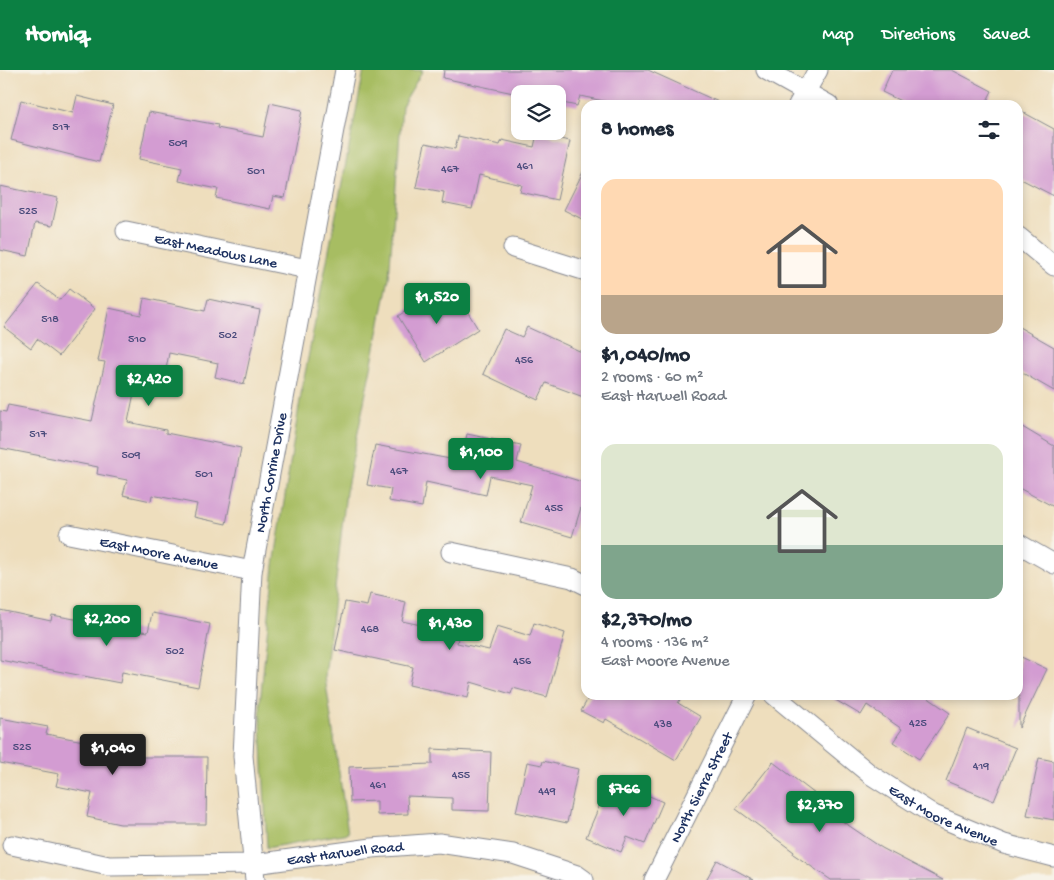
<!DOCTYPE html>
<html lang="en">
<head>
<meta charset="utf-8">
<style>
  body { margin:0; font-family:"Gochi Hand",sans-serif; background:#f2f2f3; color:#1f2937; height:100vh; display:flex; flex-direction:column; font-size:19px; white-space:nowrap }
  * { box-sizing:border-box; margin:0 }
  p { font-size:16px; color:#747a83 }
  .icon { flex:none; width:28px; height:28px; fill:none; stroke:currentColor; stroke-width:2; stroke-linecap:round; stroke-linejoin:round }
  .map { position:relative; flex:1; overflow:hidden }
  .panel { position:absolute; left:581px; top:30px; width:442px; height:600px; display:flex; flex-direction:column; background:#fff; border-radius:15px; box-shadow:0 2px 8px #0003 }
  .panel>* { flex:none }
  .controls { position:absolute; left:511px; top:15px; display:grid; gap:10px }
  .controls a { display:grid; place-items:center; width:55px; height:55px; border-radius:10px; background:#fff; box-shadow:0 2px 8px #0003; font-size:25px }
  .price { position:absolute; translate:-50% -42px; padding:0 11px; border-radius:5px; background:#0b8043; color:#fff; font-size:16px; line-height:32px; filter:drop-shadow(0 1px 2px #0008) }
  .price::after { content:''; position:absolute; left:50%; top:30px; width:15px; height:11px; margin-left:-8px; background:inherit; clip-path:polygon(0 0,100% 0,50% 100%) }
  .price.active { background:#222; color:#fff }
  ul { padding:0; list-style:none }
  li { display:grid; align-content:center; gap:10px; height:265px; padding:0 20px }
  li span { display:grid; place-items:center; height:155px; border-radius:15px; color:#555 }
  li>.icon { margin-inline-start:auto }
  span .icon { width:90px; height:90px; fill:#fffc; stroke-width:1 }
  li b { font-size:21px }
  h2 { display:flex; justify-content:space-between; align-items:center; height:60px; padding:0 20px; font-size:21px }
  header { display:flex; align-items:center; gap:30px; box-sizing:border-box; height:70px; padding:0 25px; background:#0b8043; color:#fff }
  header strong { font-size:24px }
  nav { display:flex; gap:28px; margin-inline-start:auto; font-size:18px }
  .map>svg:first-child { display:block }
  .green { fill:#a7bd62; stroke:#617660 }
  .building { fill:#d39cd2 }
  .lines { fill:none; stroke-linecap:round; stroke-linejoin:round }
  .minor-casing { stroke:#84868e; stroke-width:21 }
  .minor { stroke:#fff; stroke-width:19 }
  .labels { text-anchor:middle; stroke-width:4.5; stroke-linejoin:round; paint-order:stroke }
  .number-label { font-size:12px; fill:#494a7b }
  .street-label { font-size:15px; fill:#1b2f5e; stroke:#f7f3e8 }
</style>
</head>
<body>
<header>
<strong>Homiq</strong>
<nav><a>Map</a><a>Directions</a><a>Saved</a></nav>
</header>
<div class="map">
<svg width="1054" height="810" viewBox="0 0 1054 810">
  <rect width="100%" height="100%" fill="#f7f3e8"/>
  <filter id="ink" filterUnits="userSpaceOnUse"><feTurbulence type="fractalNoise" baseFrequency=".02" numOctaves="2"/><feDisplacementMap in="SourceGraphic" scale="10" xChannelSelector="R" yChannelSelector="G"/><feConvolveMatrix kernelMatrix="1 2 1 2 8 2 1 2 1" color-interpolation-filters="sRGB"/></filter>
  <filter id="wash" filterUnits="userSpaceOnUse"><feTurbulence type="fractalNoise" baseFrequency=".0096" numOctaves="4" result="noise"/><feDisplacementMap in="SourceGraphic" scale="20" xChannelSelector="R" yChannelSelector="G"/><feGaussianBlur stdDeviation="1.12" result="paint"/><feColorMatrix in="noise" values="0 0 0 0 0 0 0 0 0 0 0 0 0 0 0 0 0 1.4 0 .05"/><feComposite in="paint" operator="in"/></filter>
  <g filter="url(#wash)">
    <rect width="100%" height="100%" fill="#eedebd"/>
    <polygon class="green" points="364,0 423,0 402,36 389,208 346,422 325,607 348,763 267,778 260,633 274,495 301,324"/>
    <g id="blocks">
      <g class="building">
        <polygon points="444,0 648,0 725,35 622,35 580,26 577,36 558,32 558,24 518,24 443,8"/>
        <polygon points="892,0 952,0 992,21 985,35 909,35 882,22"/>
        <polygon points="77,26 113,35 99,92 11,70 21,30 73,43"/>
        <polygon points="270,33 302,40 285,128 273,126 270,139 216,128 218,119 179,111 182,98 139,89 149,42 218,55 217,58 263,67"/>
        <polygon points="1019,40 1054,59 1054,126 1019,108"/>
        <polygon points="537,64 570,71 557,130 520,122 522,115 479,105 472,139 442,133 444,122 416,117 425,73 455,79 458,66 500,75 502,70 534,77"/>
        <polygon points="586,96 586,151 564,140"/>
        <polygon points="0,116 58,128 52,156 35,153 28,186 0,180"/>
        <polygon points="38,214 60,230 69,219 95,239 59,286 37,269 31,278 4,257"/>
        <polygon points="440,219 453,240 463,234 478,259 426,292 398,246"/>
        <polygon points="144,228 205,241 208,229 260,240 244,314 215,307 218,293 169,283 165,305 139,299 128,352 166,360 166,363 241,378 226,454 194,447 197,434 152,425 151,431 123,425 127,410 97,404 98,397 0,378 0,341 6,342 8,335 92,351 105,292 98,291 109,238 141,245"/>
        <polygon points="527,257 586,284 586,328 546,313 538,330 483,304 504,259 522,267"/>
        <polygon points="1019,257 1054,277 1054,321 1019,301"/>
        <polygon points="1019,355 1054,376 1054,437 1019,418"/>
        <polygon points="467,364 521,375 517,392 586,413 586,421 572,467 521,452 532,415 490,406 486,425 426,412 422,437 389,431 391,419 367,415 375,375 461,391"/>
        <polygon points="370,524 406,532 402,551 459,563 457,573 489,580 497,556 530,566 534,553 565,563 547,627 513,618 511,624 471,612 468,628 409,615 413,597 335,580 345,532 367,536"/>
        <polygon points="0,540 51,551 52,545 148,562 152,543 210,554 198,617 122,602 120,613 0,590"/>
        <polygon points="1019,586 1047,599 1019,658"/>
        <polygon points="590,625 683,625 678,633 701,647 676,690 606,649 604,653 581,641"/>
        <polygon points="827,625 924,625 950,643 919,689 893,672 902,659 867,635 861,645"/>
        <polygon points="0,648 48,657 46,664 132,680 131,687 207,687 206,754 120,754 87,747 92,723 56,716 59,704 0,693"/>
        <polygon points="967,658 1016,678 994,731 946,711"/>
        <polygon points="432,679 491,682 489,741 452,740 452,728 407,726 408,744 377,745 377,731 350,732 349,697 432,694"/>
        <polygon points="1039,688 1054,691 1054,750 1027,745"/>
        <polygon points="543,691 578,699 567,753 516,742 527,692 542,695"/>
        <polygon points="773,692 815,724 811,730 882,778 943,810 831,810 793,784 794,782 736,739"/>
        <polygon points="611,709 663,732 645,774 627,767 621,782 586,767"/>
        <polygon points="717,790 754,810 706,810"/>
      </g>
    </g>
  </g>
  <g filter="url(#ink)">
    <use href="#blocks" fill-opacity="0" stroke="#84868e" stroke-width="1"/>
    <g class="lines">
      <defs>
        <g id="minor">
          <polyline points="766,0 829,35"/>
          <polyline points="798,35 818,0"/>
          <path id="s1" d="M126 161 307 199"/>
          <polyline points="1019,167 1054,196"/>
          <polyline points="513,178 586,201"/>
          <path id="s2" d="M69 464 252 501"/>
          <polyline points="1019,474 1054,494"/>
          <polyline points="451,482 572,508 586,515"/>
          <path id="s3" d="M774 625 871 705 934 745 1004 774 1054 787"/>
          <path id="s4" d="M12 775 109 796 254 794 372 778 439 773 513 784 577 805 584 810"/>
          <path id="s5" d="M255 810 243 686 252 501 345 0"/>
          <path id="s6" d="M654 810 747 625"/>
        </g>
      </defs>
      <use href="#minor" class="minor-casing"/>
      <use href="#minor" class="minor"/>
    </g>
  </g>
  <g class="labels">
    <g class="number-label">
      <text x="61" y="60">517</text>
      <text x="178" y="76">509</text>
      <text x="525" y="99">461</text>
      <text x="450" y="102">467</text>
      <text x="256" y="104">501</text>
      <text x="28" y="144">525</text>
      <text x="50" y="252">518</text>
      <text x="228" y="268">502</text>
      <text x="137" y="272">510</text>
      <text x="524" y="293">456</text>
      <text x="38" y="367">517</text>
      <text x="131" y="388">509</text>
      <text x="399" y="404">467</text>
      <text x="204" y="407">501</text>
      <text x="554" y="441">455</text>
      <text x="370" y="562">468</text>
      <text x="175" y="584">502</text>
      <text x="522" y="594">456</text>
      <text x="918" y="656">425</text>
      <text x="663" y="657">438</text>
      <text x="22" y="680">525</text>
      <text x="981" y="699">419</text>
      <text x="461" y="708">455</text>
      <text x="378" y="718">461</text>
      <text x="547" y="724">449</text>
    </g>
    <g class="street-label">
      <text dy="5" stroke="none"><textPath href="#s1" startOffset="92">East Meadows Lane</textPath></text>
      <text dy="5" stroke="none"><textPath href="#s5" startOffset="410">North Corrine Drive</textPath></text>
      <text dy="5" stroke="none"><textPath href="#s2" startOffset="92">East Moore Avenue</textPath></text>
      <text dy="5" stroke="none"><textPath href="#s6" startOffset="104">North Sierra Street</textPath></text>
      <text dy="5" stroke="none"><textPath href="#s3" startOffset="209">East Moore Avenue</textPath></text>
      <text dy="5" stroke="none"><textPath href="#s4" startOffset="336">East Harwell Road</textPath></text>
    </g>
  </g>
</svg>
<div class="controls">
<a><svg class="icon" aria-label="layers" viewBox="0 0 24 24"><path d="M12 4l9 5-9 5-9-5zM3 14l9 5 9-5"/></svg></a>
</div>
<b class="price" style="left:437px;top:255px">$1,520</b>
<b class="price" style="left:149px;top:337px">$2,420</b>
<b class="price" style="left:481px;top:410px">$1,100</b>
<b class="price" style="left:107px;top:577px">$2,200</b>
<b class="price" style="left:450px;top:581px">$1,430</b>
<b class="price active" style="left:113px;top:706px">$1,040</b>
<b class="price" style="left:624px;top:747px">$766</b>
<b class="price" style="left:820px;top:763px">$2,370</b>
<section class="panel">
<h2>8 homes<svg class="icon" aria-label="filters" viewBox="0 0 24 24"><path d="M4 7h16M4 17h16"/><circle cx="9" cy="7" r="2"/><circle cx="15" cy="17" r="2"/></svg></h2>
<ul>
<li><span style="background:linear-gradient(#ffd9b3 75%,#b9a48a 0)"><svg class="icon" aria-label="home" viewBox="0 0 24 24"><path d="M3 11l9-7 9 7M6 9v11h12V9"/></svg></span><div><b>$1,040/mo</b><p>2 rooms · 60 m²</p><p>East Harwell Road</p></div></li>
<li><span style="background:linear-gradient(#dfe7d0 65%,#7fa58c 0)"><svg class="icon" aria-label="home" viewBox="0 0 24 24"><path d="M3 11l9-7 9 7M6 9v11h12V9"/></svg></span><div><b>$2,370/mo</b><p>4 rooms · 136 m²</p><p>East Moore Avenue</p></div></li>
</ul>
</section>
</div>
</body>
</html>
